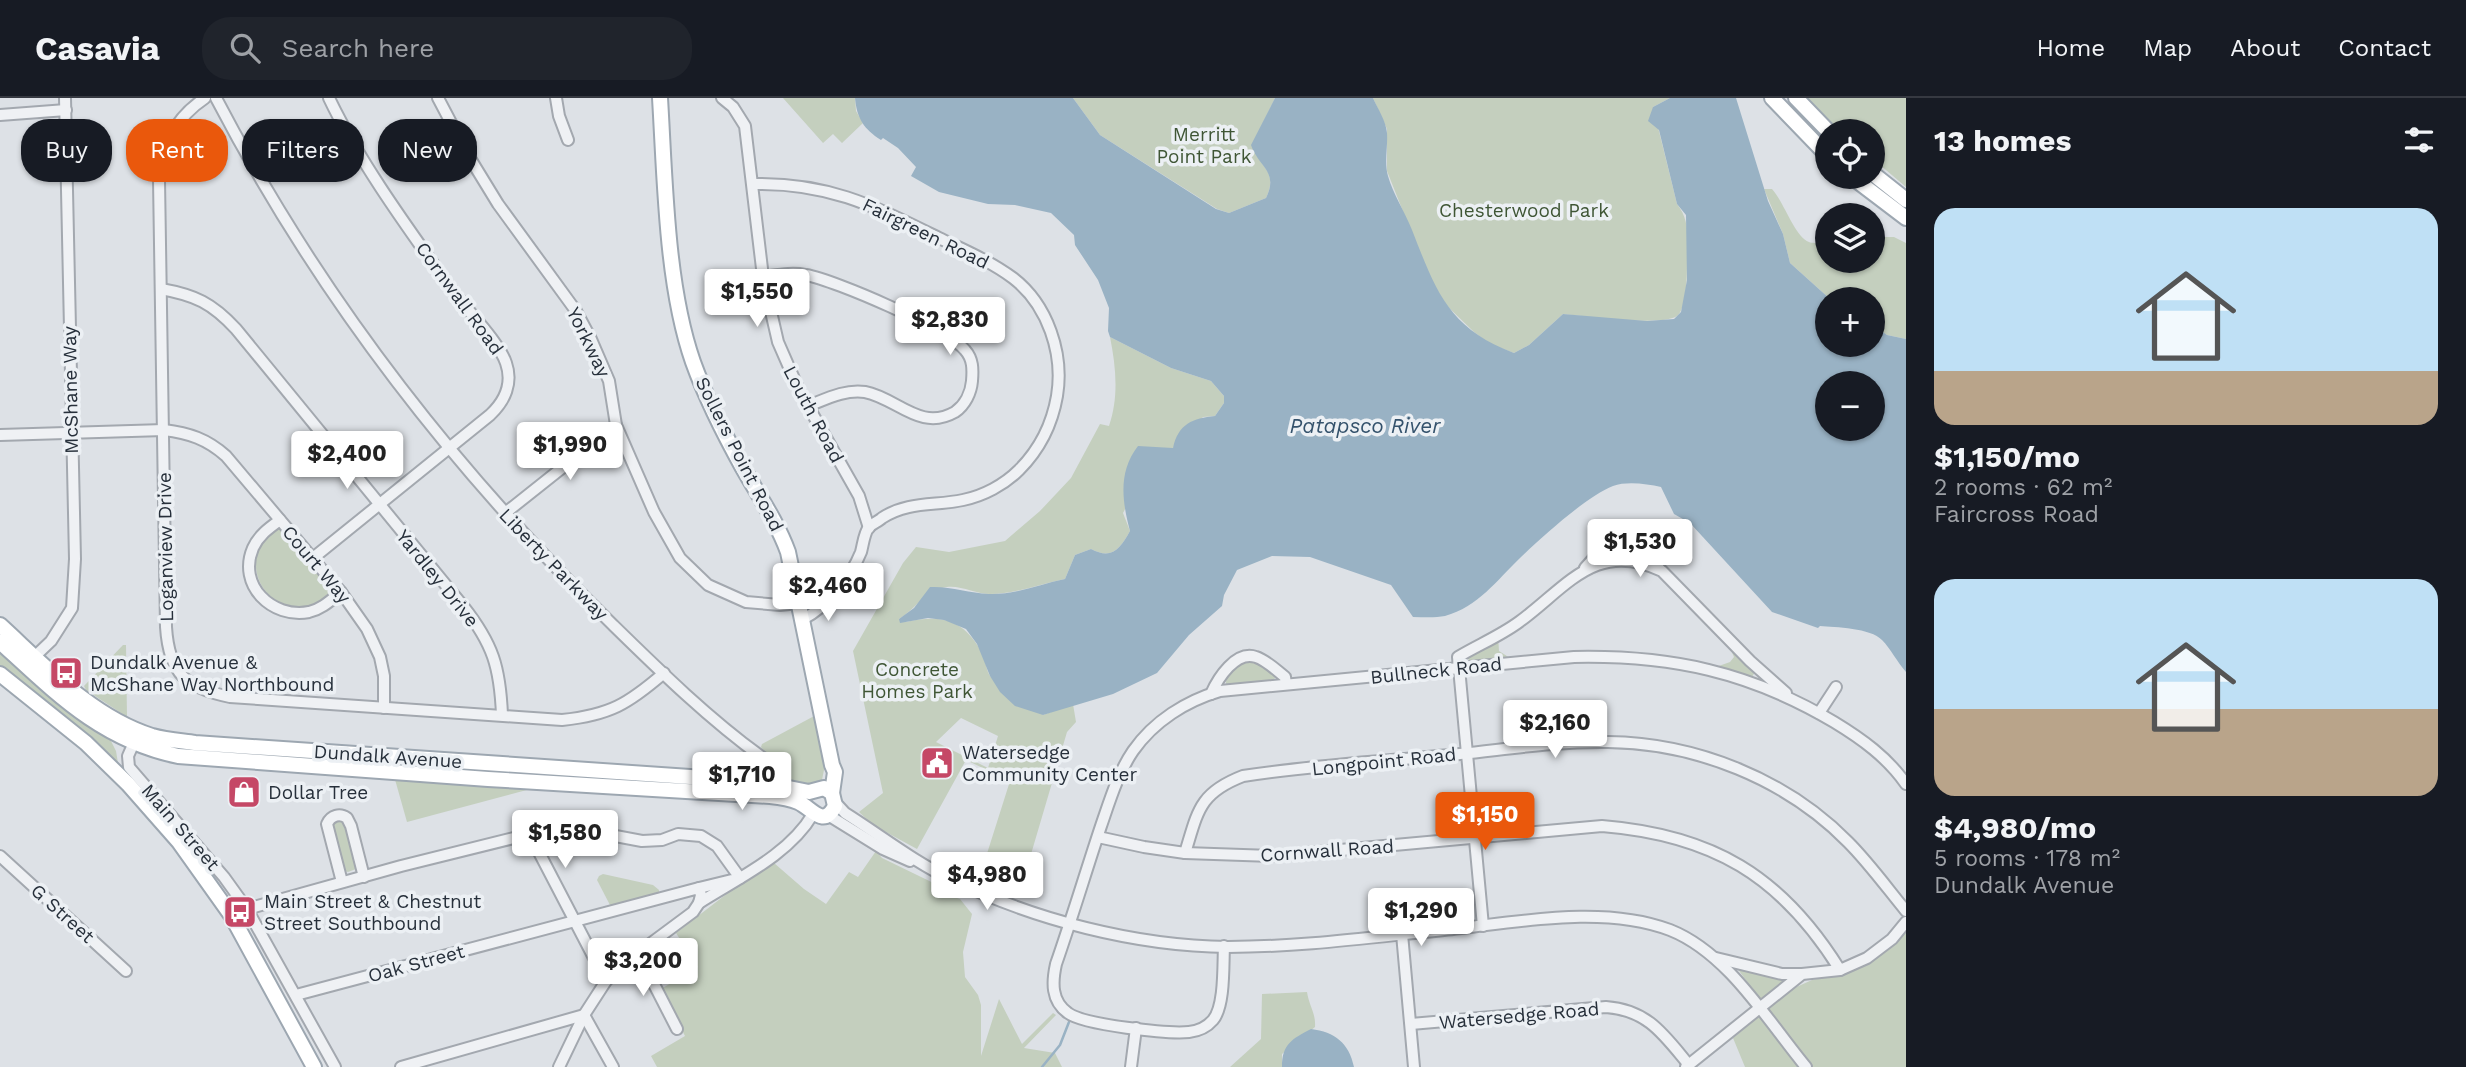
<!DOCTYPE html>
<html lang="en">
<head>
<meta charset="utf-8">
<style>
  body { margin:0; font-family:"Work Sans",sans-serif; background:#20242c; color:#f1f3f6; height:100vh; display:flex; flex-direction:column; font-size:26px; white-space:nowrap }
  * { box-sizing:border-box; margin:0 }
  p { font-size:23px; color:#9ea1a6 }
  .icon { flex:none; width:38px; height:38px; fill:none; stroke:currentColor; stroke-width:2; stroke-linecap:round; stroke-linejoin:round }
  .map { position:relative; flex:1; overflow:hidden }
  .sheet { display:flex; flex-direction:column; background:#171b24; width:560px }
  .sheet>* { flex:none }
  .banner { position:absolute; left:21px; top:21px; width:665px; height:63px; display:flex; gap:14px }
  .buttons { position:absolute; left:1815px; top:21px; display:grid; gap:14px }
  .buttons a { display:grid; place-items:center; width:70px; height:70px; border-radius:50%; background:#171b24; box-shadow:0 2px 5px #0004; font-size:35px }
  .price { position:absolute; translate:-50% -60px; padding:0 16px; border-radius:7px; background:#fff; color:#222; font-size:23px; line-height:46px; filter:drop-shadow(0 2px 4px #0008) }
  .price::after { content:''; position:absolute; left:50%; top:42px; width:21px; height:16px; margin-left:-10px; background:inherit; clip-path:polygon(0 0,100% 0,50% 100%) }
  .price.on { background:#ea580c; color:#fff }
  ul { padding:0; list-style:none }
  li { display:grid; align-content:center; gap:14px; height:371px; padding:0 28px }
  li span { display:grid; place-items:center; height:217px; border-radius:21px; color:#555 }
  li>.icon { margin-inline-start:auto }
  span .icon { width:126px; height:126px; fill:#fffc; stroke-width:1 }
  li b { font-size:30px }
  h2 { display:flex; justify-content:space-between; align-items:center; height:84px; padding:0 28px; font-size:30px }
  .tag { padding:0 24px; border-radius:28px; background:#171b24; box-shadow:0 2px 5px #0004; font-size:24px; line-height:63px }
  .tag.on { background:#ea580c; color:#fff }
  header { display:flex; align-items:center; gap:42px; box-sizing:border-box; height:98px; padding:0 35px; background:#171b24; border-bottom:2px solid #363941 }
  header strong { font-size:33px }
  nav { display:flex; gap:38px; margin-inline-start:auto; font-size:24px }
  .search { width:490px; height:63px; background:#20242c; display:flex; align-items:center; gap:18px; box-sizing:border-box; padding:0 24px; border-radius:28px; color:#9ea1a6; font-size:26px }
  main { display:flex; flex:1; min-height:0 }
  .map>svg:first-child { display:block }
  .green { fill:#c4cfbe; fill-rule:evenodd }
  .water { fill:#99b2c4; fill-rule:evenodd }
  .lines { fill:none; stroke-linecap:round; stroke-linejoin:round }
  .stream { stroke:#99b2c4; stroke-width:2.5 }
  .minor-casing { stroke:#a3a8af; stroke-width:14 }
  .major-casing { stroke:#9da7b1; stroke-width:18 }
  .minor { stroke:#eff1f4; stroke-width:10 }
  .major { stroke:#fff; stroke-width:14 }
  .labels { text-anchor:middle; stroke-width:7; stroke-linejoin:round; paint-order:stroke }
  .park-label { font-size:19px; fill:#3f5635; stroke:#ecf0f4 }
  .street-label { font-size:19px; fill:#27303b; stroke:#ecf0f4 }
  .poi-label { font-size:19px; fill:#27303b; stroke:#ecf0f4; text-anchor:start }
  .water-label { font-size:21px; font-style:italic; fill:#34526c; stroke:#ecf0f4 }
</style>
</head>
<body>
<header>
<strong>Casavia</strong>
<div class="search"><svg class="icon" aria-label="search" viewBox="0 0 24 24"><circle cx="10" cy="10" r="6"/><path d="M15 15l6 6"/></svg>Search here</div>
<nav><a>Home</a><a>Map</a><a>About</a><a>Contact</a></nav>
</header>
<main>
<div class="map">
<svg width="1906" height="969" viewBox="0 0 1906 969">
  <rect width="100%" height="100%" fill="#dde1e6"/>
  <g class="green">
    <polygon points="783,0 855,0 856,13 863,25 842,45 833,36 823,45"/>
    <path d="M1073 0H1275L1252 47C1259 70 1279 72 1266 100L1229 115 1217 111 1100 37Z"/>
    <path d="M1373 0H1670L1653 9 1677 106C1690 122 1688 142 1687 162 1687 176 1687 205 1679 216 1670 230 1583 218 1563 216L1529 247 1514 255 1490 246 1474 234 1445 206 1427 174 1387 73V31Z"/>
    <polygon points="1808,0 1906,0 1906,89 1873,61 1872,33 1840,33"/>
    <path d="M1764 91H1772C1784 104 1795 139 1809 144 1814 146 1822 144 1827 144V163H1872L1873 139H1894L1906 145V241L1887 237 1873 227 1872 201H1830L1790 165 1783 136Z"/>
    <path d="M1110 239 1171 270 1211 283 1224 298V305L1215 318 1203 319 1173 350H1157L1123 415 1130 433C1120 451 1112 462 1091 451L1075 457 1065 481C1040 486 1015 496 990 496 977 496 960 487 947 489 925 492 916 511 899 521L906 524C943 516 965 522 983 557 986 563 986 572 990 578 995 585 1033 609 1043 617L1073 606 1076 624 1067 634 1029 763 1023 761 1010 799 978 784 1010 683 966 662 917 751 873 727 859 714 883 695 853 553 903 465 916 449 949 454 1005 443 1040 413 1071 380 1100 326 1109 328C1119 299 1116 269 1110 239ZM961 620 998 638 988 670 936 644Z"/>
    <path d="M279 428 332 490C316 527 252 509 256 461 257 444 265 436 279 428Z"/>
    <polygon points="1621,441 1639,448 1645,457 1643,461 1606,459 1604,456 1610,448"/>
    <polygon points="1498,538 1499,553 1510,560 1472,565 1468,561 1467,557"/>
    <polygon points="1728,545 1755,574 1752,579 1716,569 1730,564 1734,559"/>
    <polygon points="123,547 126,547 127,619 86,592 84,588"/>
    <polygon points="0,554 81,623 110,641 116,653 118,665 0,567"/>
    <path d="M1249 562 1258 564 1275 576V580L1272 583 1226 586C1226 572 1238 567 1249 562Z"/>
    <polygon points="816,617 826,662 822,682 813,689 777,683 774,665 761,649 762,646"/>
    <polygon points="179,651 760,688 759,693 177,653"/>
    <polygon points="394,678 538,689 407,724"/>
    <polygon points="337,720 345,723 357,765 356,771 348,774 341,772 331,722"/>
    <polygon points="876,753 882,760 952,794 951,798 960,801 972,816 963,854 965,879 978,897 981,907 981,958 999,901 1022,946 1053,915 1056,917 1024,950 1055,955 1062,969 657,969 651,958 685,938 661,891 698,869 676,835 746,781 774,765 804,791 826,806 849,774 858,779"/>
    <polygon points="603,776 653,787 659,792 659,796 611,809 597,782 599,778"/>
    <polygon points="1906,833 1906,969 1745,969 1733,940 1792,891 1812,882 1840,876 1874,862"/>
    <polygon points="1737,870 1787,881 1763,900 1759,900"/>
    <path d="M1307 894C1309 908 1316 915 1315 929L1282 956V969H1230L1261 941 1262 896Z"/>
  </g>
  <g class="water">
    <path d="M855 0H1073L1100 37 1216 111 1229 115 1266 100C1279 73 1259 70 1251 47L1275 0H1373C1378 11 1386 23 1387 35 1388 48 1384 65 1388 78 1393 96 1405 114 1412 132 1436 193 1448 230 1514 255L1529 247 1563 216 1647 223 1674 221 1681 214 1687 182 1686 117 1677 106 1659 32 1648 23 1653 9 1670 0H1736L1768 103 1783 136 1790 165 1830 201H1827V247H1872L1873 227 1887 237 1906 241V574C1897 564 1891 551 1882 542 1871 530 1835 529 1820 528L1818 530 1772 514 1690 425 1674 416 1661 389C1647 386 1627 383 1613 388 1587 398 1542 439 1520 460 1497 482 1478 509 1445 518 1435 520 1423 519 1413 519L1391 487 1310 459 1272 458 1237 472 1224 497 1222 508 1189 537 1157 575 1113 596 1043 617 1015 608 1000 594 990 578 977 546 966 531 944 522 928 520 900 525 899 521 914 510 930 489C950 488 969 495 989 496 1015 497 1040 486 1065 481L1075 457 1091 451C1112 462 1120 451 1130 433 1122 403 1118 374 1138 348L1173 350C1178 326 1193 320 1215 318L1224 305V298L1211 283 1171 270 1110 239 1108 233 1109 210 1098 182 1075 147 1074 137 1051 115 1015 107 988 106 939 94 911 78 916 69 898 50 883 40 881 42C864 31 857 21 855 0ZM1827 285H1872V331H1827Z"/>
    <path d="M1311 931C1335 934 1349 945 1354 969H1282C1282 946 1292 941 1311 931Z"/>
  </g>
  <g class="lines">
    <polyline class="stream" points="1042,969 1060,947 1069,924"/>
    <defs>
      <g id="minor">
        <path d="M205 0C175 20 161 47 159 82L166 529C169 576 186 590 230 599L562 622C610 617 628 606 664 575"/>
        <path d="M216 0C318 196 455 373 613 527 660 573 709 621 763 660L768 667 769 692"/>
        <polyline points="438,0 468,57 498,106 576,213 590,239 609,283 616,327 654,414 680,460 708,487 746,504 780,507 817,503 827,500"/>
        <polyline points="556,0 559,18 568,42"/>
        <polyline points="722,0 733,9 745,28 763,179 778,244 799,292 859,398 869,430"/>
        <polyline points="0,17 66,12"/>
        <path d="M753 86C828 84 874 108 939 140 964 152 990 163 1013 180 1048 207 1064 256 1057 298 1052 327 1040 351 1019 372 1004 387 983 398 963 402 935 408 908 403 882 420 879 423 872 426 869 429 864 435 863 447 861 454 851 479 827 509 803 521"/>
        <path d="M763 179C778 177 792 174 806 177 835 182 948 231 965 252 973 261 973 271 972 283 971 295 965 307 955 314 920 334 897 300 865 294 845 291 826 301 808 308"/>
        <path d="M161 191C195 197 212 205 236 231L463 508C493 546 500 569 502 617"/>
        <path d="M0 337 164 332C189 335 207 341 226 358L341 494 367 531 380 559 384 578V610"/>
        <polyline points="504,416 616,327"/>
        <path d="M280 422C269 430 259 437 253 450 237 487 272 521 309 514 322 511 331 502 341 494"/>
        <path d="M313 460 490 317C505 303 513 285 506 265 499 244 467 212 452 192 410 133 360 65 329 0"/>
        <polyline points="1585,470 1608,444 1620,437 1635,441 1659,470"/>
        <polyline points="30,563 51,543 72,510 75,461 65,0"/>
        <path d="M1211 596C1218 580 1236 552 1256 559 1266 562 1276 572 1285 579L1286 586"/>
        <polyline points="1819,615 1836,589"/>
        <polyline points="136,640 128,658 129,669 224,779 247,811 335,969"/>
        <path d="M835 704 845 715C880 737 914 764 952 782 1036 822 1135 848 1228 849 1300 849 1373 839 1444 832 1515 825 1601 806 1670 832 1728 855 1767 922 1806 969"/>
        <polyline points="828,717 883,751 910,763"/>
        <polyline points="529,735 606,883"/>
        <path d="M1098 739 1144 749 1185 755 1274 758 1602 728C1712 737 1781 777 1840 872"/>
        <path d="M1185 755C1198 713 1199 695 1243 678 1315 667 1388 663 1460 656 1509 651 1559 643 1608 644 1696 645 1786 681 1848 744 1869 765 1887 790 1906 813"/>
        <polyline points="0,758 126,873"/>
        <path d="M342 784 327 726C331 717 340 715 347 720L351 728 364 779"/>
        <polyline points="247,811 401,768 550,731 589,733 642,743 662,742 678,736 701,738 717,748 740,780 699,790"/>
        <path d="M1483 828 1458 559C1478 547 1500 538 1519 524 1567 489 1596 441 1662 473L1750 563 1786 595"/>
        <polyline points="1402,836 1414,969"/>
        <path d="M1224 848C1223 867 1225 908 1213 922 1207 929 1198 933 1189 934 1168 936 1084 927 1068 915 1051 903 1052 884 1056 866 1072 820 1086 773 1101 728 1110 702 1118 675 1133 653 1154 623 1186 603 1220 593L1574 559C1671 557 1750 574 1834 624 1862 641 1887 659 1906 686"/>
        <polyline points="638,855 677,931"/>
        <polyline points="1716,860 1782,876 1802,876"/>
        <polyline points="296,897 699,790 701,797 699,805"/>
        <polyline points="584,917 613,969"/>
        <path d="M1411 926 1606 909C1648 912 1664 937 1689 967"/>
        <polyline points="401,969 584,917"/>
        <path d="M559 969 584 917 606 883 627 863 693 814 699 805C738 780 789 757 813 716"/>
        <polyline points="1131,969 1136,930"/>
        <polyline points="1686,969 1802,876 1840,872 1867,860 1892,841 1906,824"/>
      </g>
      <g id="major">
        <path d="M660 0C665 81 666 187 693 264 706 300 724 336 743 370 759 398 777 424 788 454L832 667 835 674 832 695"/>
        <polyline points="1772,0 1827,57"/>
        <polyline points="1796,0 1828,33"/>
        <polyline points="1872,75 1906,102"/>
        <polyline points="1852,79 1906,120"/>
        <path d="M0 527C46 569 92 619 152 638 166 642 181 643 195 645L690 679 769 686 809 694 824 690 832 695 835 708C823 731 812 710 798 704 789 700 780 699 770 698L488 681 178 658C101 642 56 595 0 544"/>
        <polyline points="0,576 86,645 128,686 179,744 231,817 314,969"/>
      </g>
    </defs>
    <use href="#minor" class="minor-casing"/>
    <use href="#major" class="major-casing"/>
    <use href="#minor" class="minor"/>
    <use href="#major" class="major"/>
  </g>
  <defs>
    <symbol id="bus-square" viewBox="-11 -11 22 22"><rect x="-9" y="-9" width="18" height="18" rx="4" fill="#c54866" stroke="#ecf0f4"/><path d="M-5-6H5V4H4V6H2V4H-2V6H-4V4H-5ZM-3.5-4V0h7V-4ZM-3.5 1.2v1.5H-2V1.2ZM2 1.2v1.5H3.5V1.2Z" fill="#fff"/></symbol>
    <symbol id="civic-square" viewBox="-11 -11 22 22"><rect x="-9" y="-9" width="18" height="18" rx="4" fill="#c54866" stroke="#ecf0f4"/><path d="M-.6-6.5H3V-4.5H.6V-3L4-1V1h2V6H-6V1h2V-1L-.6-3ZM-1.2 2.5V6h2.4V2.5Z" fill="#fff"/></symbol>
    <symbol id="shop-square" viewBox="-11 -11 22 22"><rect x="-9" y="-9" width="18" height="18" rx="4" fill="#c54866" stroke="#ecf0f4"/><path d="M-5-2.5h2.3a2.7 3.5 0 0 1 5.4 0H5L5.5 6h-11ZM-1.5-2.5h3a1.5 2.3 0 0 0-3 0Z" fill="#fff"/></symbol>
  </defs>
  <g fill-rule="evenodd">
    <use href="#bus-square" x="47" y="556" width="38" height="38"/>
    <use href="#civic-square" x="918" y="646" width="38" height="38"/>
    <use href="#shop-square" x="225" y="675" width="38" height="38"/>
    <use href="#bus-square" x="221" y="795" width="38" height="38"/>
  </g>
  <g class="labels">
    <g class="park-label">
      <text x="1204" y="43">Merritt<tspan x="1204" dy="22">Point Park</tspan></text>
      <text x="1524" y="119">Chesterwood Park</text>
      <text x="917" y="578">Concrete<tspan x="917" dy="22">Homes Park</tspan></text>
    </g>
    <g class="street-label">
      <text transform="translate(926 135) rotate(26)" y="7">Fairgreen Road</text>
      <text transform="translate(460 200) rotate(54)" y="7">Cornwall Road</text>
      <text transform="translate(589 244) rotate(64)" y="7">Yorkway</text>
      <text transform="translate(70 292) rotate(-91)" y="7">McShane Way</text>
      <text transform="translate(814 316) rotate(62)" y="7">Louth Road</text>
      <text transform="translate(740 356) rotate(63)" y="7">Sollers Point Road</text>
      <text transform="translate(165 449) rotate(-91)" y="7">Loganview Drive</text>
      <text transform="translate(317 466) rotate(50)" y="7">Court Way</text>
      <text transform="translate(554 466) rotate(46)" y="7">Liberty Parkway</text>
      <text transform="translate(438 480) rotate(51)" y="7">Yardley Drive</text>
      <text transform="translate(1436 572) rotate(-6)" y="7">Bullneck Road</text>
      <text transform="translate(388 658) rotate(4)" y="7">Dundalk Avenue</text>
      <text transform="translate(1384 663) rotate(-6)" y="7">Longpoint Road</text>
      <text transform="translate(181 729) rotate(49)" y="7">Main Street</text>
      <text transform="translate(1327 752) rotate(-4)" y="7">Cornwall Road</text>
      <text transform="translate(63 815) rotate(42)" y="7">G Street</text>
      <text transform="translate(416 865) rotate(-15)" y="7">Oak Street</text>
      <text transform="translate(1519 917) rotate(-5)" y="7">Watersedge Road</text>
    </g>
    <g class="poi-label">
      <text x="90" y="571">Dundalk Avenue &amp;<tspan x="90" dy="22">McShane Way Northbound</tspan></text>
      <text x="962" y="661">Watersedge<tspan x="962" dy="22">Community Center</tspan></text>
      <text x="268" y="701">Dollar Tree</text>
      <text x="264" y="810">Main Street &amp; Chestnut<tspan x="264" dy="22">Street Southbound</tspan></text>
    </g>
    <g class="water-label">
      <text x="1365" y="335">Patapsco River</text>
    </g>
  </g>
</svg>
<div class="buttons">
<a><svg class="icon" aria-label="locate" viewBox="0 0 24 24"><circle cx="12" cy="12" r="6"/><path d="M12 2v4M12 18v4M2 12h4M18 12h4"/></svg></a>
<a><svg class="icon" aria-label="layers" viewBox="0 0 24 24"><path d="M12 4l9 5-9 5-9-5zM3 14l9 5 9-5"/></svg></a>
<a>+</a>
<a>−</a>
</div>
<b class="price" style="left:757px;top:231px">$1,550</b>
<b class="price" style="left:950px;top:259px">$2,830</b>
<b class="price" style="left:570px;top:384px">$1,990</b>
<b class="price" style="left:347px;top:393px">$2,400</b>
<b class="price" style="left:1640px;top:481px">$1,530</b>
<b class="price" style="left:828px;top:525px">$2,460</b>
<b class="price" style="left:1555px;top:662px">$2,160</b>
<b class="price" style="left:742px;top:714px">$1,710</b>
<b class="price on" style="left:1485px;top:754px">$1,150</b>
<b class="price" style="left:565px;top:772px">$1,580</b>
<b class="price" style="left:987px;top:814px">$4,980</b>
<b class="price" style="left:1421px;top:850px">$1,290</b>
<b class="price" style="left:643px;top:900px">$3,200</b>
<div class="banner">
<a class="tag">Buy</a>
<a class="tag on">Rent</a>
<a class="tag">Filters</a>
<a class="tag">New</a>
</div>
</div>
<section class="sheet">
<h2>13 homes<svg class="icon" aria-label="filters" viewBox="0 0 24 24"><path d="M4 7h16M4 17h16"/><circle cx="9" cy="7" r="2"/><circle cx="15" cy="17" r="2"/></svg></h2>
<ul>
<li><span style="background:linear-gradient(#bfe0f5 75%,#b9a48a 0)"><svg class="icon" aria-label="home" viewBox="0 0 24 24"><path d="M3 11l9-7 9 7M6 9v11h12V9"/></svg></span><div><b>$1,150/mo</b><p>2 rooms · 62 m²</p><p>Faircross Road</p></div></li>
<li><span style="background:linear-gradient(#bfe0f5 60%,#b9a48a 0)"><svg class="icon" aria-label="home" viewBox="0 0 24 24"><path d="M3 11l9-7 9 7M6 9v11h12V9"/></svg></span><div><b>$4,980/mo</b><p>5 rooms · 178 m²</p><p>Dundalk Avenue</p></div></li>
</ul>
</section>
</main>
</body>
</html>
